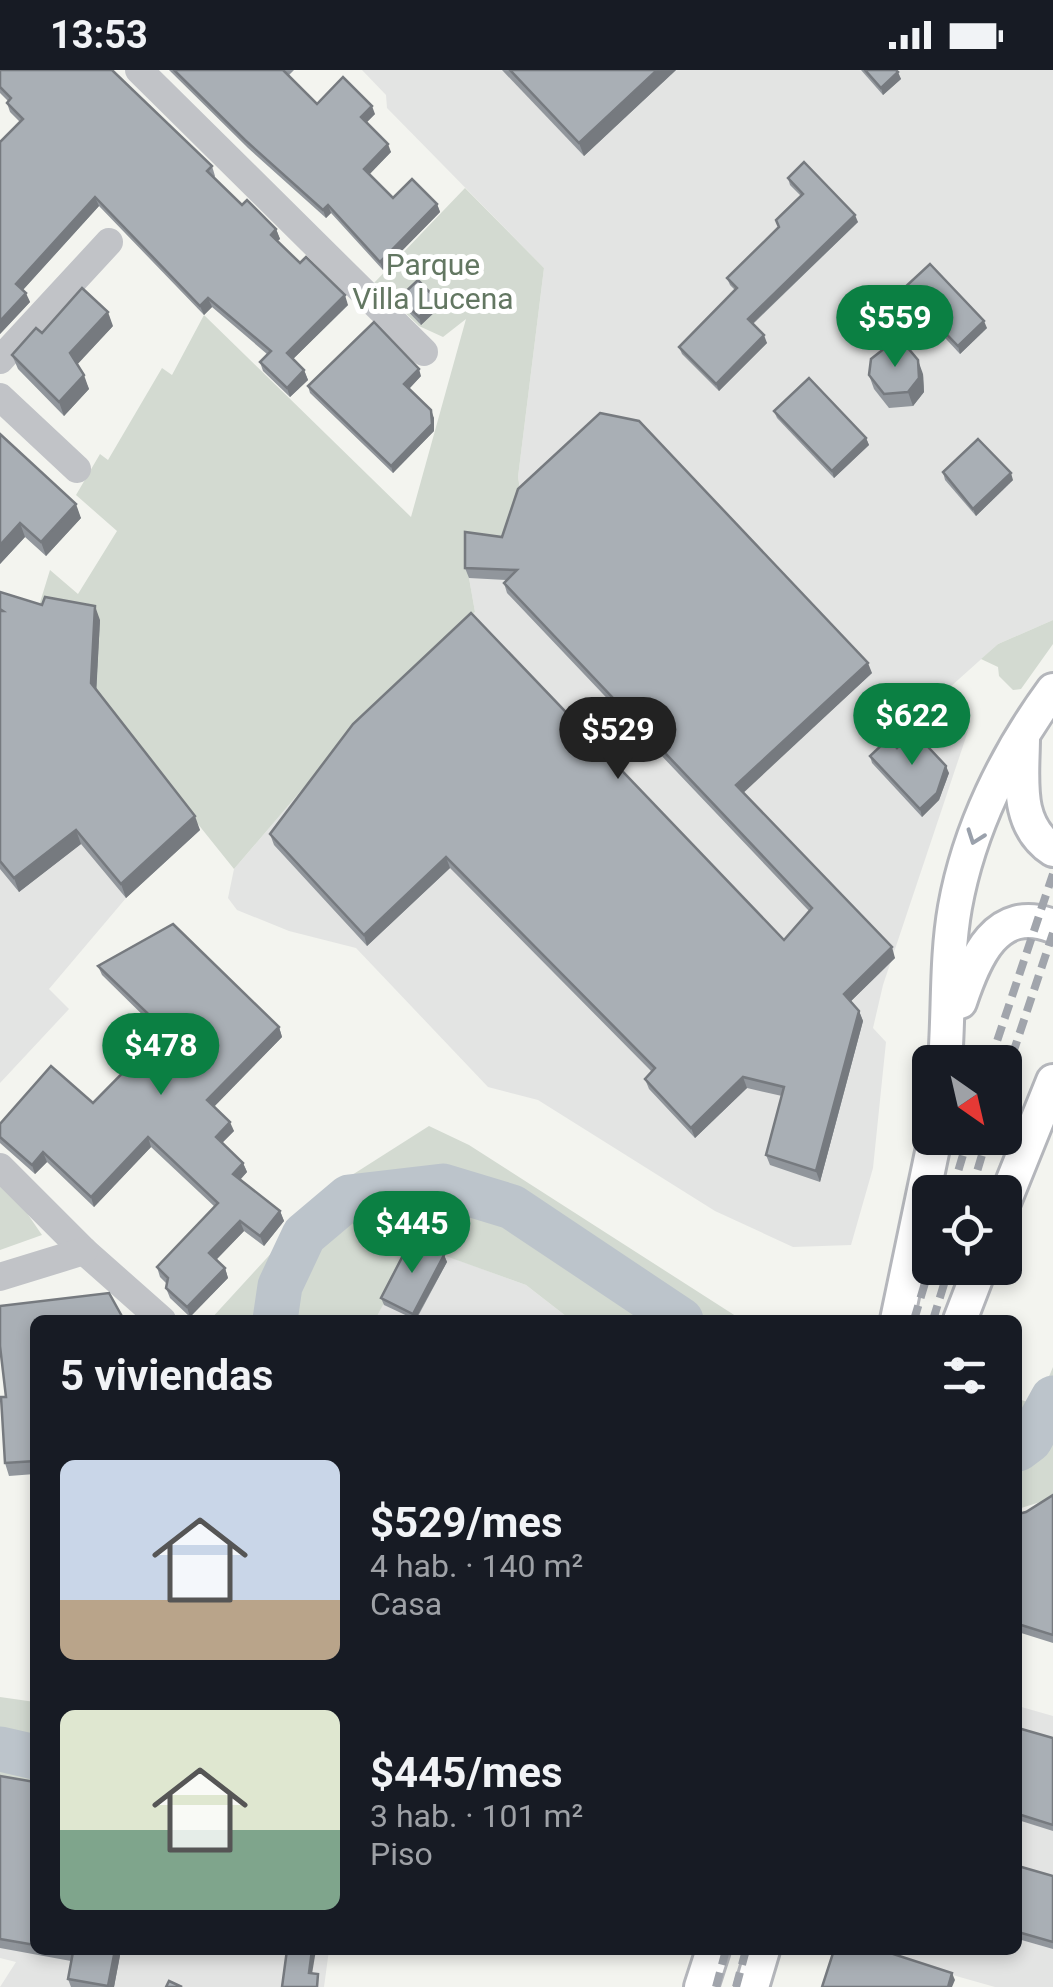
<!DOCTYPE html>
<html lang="es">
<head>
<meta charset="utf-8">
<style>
  body { margin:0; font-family:Roboto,sans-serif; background:#242831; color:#f1f3f6; height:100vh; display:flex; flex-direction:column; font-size:38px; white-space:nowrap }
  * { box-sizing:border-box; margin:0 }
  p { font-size:32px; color:#9ea1a6 }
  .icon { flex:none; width:55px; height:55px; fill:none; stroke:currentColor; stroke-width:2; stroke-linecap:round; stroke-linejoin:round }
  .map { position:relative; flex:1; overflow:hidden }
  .panel { position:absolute; left:30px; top:1245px; width:992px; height:640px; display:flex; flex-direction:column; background:#171b24; border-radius:15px; box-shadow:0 5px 15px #0003 }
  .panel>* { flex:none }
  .needle { width:65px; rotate:146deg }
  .tools { position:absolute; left:912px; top:975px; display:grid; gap:20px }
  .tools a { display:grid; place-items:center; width:110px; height:110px; border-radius:15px; background:#171b24; box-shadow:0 5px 15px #0003; font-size:50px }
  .price { position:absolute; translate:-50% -85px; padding:0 22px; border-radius:35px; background:#0b8043; color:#fff; font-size:32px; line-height:65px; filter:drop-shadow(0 2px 5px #0008) }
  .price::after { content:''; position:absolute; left:50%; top:60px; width:30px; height:22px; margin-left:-15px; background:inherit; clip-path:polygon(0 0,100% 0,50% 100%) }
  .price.selected { background:#222; color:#fff }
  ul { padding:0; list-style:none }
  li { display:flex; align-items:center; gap:30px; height:250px; padding:0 30px }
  li span { display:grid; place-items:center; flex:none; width:280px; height:200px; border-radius:15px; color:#555 }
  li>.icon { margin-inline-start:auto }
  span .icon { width:120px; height:120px; fill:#fffc; stroke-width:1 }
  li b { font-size:42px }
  h2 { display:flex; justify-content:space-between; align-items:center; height:120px; padding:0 30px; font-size:42px }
  .status { display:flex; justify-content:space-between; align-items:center; height:70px; padding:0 50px; background:#171b24; direction:ltr }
  .status svg { height:28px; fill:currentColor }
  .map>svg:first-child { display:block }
  .built { fill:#e3e4e3 }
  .green { fill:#d3dad1 }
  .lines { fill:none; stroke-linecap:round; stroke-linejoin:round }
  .river { stroke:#bcc4cb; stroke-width:45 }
  .major-casing { stroke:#b4b6bb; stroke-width:38 }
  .minor { stroke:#c1c3c7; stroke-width:28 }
  .major { stroke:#fff; stroke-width:32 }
  .rail { stroke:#a1a5ac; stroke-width:8; stroke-dasharray:15 8; stroke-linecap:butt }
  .wall { fill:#91969c }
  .shaded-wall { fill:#767a7f }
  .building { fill:#a9afb5; stroke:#767a7f; stroke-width:2.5 }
  .oneway { stroke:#9aa1ac }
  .labels { text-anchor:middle; stroke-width:10; stroke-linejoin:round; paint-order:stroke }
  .park-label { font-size:30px; fill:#637762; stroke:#fff }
</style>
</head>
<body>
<div class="status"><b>13:53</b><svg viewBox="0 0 49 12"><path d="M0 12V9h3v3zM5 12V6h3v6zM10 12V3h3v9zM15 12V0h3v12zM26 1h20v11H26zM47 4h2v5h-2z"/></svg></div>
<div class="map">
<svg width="1053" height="1917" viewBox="0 0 1053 1917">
  <rect width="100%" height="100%" fill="#f3f4ef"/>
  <g class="built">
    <polygon points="362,0 1053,0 1053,550 998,574 939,627 969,658 883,915 873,958 886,972 873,1098 851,1175 793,1177 715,1141 538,1030 488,1017 356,878 289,861 237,840 228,828 234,799 347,667 475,542 469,508 522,430 518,407 544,198 387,38 386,25"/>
    <polygon points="100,550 96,627 200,760 126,828 49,919 69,939 0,1013 0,671"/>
    <polygon points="414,1174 526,1215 571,1250 375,1250"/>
    <polygon points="1018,1636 1053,1646 1053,1917 995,1917 864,1880 1018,1880"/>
    <polygon points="0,1715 35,1880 329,1880 324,1917 0,1917 16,1892 0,1888"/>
  </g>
  <g class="green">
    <path d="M465 118 544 198 518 407C527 455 505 480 469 508L475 542 347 667 234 799 96 627 38 539 50 500 78 524 117 461 76 425 100 384 108 390 162 298 172 305 204 245 411 447 466 249 443 267 419 256 374 213Z"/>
    <polygon points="1053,550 1053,574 1021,619 1013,620 999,606 998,597 981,589 998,574"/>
    <polygon points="429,1056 469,1075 742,1250 571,1250 526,1215 415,1175 375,1250 210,1250 330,1119"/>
    <polygon points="0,1104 42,1165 0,1180"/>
    <polygon points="1053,1297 1053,1428 1018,1439 1018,1329 1037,1335"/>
    <polygon points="0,1627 35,1632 35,1721 0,1715"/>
  </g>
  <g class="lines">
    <g class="river">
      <polyline points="275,1250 280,1216 304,1165 349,1127 443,1116 512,1137 681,1250"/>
      <polyline points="1018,1379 1030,1370 1053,1328"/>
      <polyline points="0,1679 35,1687"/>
    </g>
    <defs>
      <g id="major">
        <path d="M1023 667C1023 708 1014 754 1053 780"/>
        <path d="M960 932C975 888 996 834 1053 856"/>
        <path d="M945 992C949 942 946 888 955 837 969 759 1006 684 1053 620"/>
        <polyline points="1005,1130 1053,1011"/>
        <polyline points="897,1250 935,1068"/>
        <polyline points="960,1250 980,1198"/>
        <polyline points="701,1917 713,1880"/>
        <polyline points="752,1917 763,1880"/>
      </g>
    </defs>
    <use href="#major" class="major-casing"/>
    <g class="minor">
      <polyline points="139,0 424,282"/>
      <polyline points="0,290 109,172"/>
      <polyline points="0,327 77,399"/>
      <polyline points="0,1097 84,1181 162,1250"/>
      <polyline points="0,1207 84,1181"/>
    </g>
    <use href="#major" class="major"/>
    <g class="rail">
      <polyline points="990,992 1053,804"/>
      <polyline points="1005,1007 1053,863"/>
      <polyline points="952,1122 968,1068"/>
      <polyline points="971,1122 987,1068"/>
      <polyline points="914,1250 930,1196"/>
      <polyline points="933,1250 949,1198"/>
      <polyline points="716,1917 726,1880"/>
      <polyline points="736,1917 746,1880"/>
    </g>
  </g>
  <g class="wall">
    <polygon points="0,0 212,96 215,106 214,108 242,135 276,159 280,169 277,171 300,193 348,235 293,289 304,300 308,310 290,327 263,301 260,292 267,284 212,237 204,245 99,136 23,220 30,232 0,264 0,72 20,52 10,42 7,33 8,31 0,23"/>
    <polygon points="169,0 294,0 288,6 317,34 375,44 367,52 391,82 369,104 393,128 437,134 440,142 383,200 331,143 326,148 248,78"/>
    <polygon points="502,0 676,0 584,86"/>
    <polygon points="861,0 896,0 901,9 883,25"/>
    <polygon points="788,108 858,152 753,254 767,273 719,321 682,284 679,277 735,220 730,215 727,208 779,158 776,150 801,126 790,115"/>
    <polygon points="903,219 987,258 960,284 906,226"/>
    <polygon points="399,228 440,237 421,255 402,235"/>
    <polygon points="113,256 77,294 89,319 64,346 18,299 12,285"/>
    <polygon points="923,304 924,322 913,336 889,338 874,319 869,305"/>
    <polygon points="421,306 409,319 434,348 434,361 393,403 310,323 308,316"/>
    <polygon points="774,341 866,368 869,375 834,408 777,348"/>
    <polygon points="0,364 81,448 46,486 25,467 0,494"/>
    <polygon points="943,402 1013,410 976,446 945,410"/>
    <polygon points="465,462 872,603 743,722 895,888 850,932 859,941 863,951 820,1112 770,1095 766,1085 782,1026 747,1018 695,1068 649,1019 645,1009 652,1002 450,798 367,876 274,775 270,764 353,654 784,870 809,841 507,523 504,513 506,510 469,508 465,498"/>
    <polygon points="0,522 42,535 100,550 96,620 200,760 126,828 81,774 19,822 0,799"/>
    <polygon points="897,678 949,703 939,730 922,747 872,693 870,686"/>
    <polygon points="98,896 279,957 282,967 214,1036 234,1061 222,1073 243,1093 247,1102 240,1110 280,1141 284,1151 264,1176 244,1161 216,1190 225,1198 228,1208 190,1247 170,1228 166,1218 167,1214 160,1207 157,1197 215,1137 151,1077 94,1137 47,1092 35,1104 0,1073 0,1054 93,1033 161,963 102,905"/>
    <polygon points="444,1185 447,1192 416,1250 384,1235 381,1228"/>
    <polygon points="35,1250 35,1404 9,1406 5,1393 6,1327 0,1276"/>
    <polygon points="1053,1425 1053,1573 1018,1562 1018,1444 1026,1442"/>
    <polygon points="1018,1658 1053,1668 1053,1761 1018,1750"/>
    <polygon points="0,1706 35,1712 35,1880 121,1880 114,1917 71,1917 68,1909 71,1891 0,1878"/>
    <polygon points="1018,1796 1053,1806 1053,1879 1018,1869"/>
  </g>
  <g class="shaded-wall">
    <polygon points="657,0 676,0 584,86 579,73"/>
    <polygon points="898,2 901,9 883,25 881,18"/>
    <polygon points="372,36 375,44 364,55 361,47"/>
    <polygon points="388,74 391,82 367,107 364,99"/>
    <polygon points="95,127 99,136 20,223 16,214"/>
    <polygon points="437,134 440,142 383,200 380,192"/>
    <polygon points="328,135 331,143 326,148 323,140"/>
    <polygon points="855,145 858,152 750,256 748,249"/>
    <polygon points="276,159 280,169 274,174 271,165"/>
    <polygon points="26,223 30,232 0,264 0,251"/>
    <polygon points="345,225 348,235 290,292 287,283"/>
    <polygon points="208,228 212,237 204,245 200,236"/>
    <polygon points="437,230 440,237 421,255 419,247"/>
    <polygon points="108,242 113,256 75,297 70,283"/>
    <polygon points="984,251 987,258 960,284 958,276"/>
    <polygon points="764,265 767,273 719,321 716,314"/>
    <polygon points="918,290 923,304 924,322 913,336 908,322"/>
    <polygon points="419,299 421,306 406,322 404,314"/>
    <polygon points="304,300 308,310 290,327 287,318"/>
    <polygon points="84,305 89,319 64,346 59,332"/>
    <polygon points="431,340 434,348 434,361 393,403 391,396"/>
    <polygon points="866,368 869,375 834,408 832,401"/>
    <polygon points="1011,403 1013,410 976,446 973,439"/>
    <polygon points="76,434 81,448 46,486 41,472"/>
    <polygon points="20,453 25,467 0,494 0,475"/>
    <polygon points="95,536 100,550 96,627 91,613"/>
    <polygon points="868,593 872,603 740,726 736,715"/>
    <polygon points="946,696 949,703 939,730 922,747 920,739"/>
    <polygon points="195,746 200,760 126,828 121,814"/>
    <polygon points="76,760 81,774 19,822 14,808"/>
    <polygon points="446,787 450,798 367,876 364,865"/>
    <polygon points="892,877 895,888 847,935 844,924"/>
    <polygon points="859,941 863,951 820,1112 816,1101"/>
    <polygon points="279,957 282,967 211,1040 207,1030"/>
    <polygon points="743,1007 747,1018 695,1068 691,1058"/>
    <polygon points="230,1052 234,1061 219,1076 216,1067"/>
    <polygon points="148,1067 151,1077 94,1137 91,1127"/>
    <polygon points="43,1082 47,1092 35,1104 32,1095"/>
    <polygon points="243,1093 247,1102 236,1114 233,1104"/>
    <polygon points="280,1141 284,1151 264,1176 260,1166"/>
    <polygon points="240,1151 244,1161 213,1193 209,1183"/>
    <polygon points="444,1185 447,1192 415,1250 413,1244"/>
    <polygon points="225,1198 228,1208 190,1247 187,1237"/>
    <polygon points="115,1880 121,1880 114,1917 109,1917"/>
    <polygon points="312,1880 316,1880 311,1910 309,1903"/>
    <polygon points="952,1903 955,1910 952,1917 948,1917"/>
  </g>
  <g class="building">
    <polygon points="0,0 112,0 212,96 207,101 242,135 247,130 276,159 271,165 300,193 306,187 345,225 287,283 304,300 287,318 260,292 271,281 208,228 200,236 95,127 16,214 26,223 0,251 0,72 23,49 7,33 11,28 0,17"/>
    <polygon points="174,0 283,0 317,34 343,7 372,36 361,47 388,74 364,99 393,128 412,109 437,134 380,192 328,135 323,140 245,70"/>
    <polygon points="510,0 657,0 579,73"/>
    <polygon points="865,0 896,0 898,2 881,18"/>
    <polygon points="804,92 855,145 748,249 764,265 716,314 679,277 737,218 727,208 779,157 776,150 803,124 788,108"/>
    <polygon points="930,194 984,251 958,276 903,219"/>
    <polygon points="418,210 437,230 419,247 399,228"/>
    <polygon points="82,218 108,242 70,283 84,305 59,332 12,285 36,258 42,263"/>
    <polygon points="374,252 419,299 404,314 431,340 432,354 391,396 308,316"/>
    <polygon points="890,274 907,277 918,290 919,308 908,322 884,324 869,305 871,289"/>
    <polygon points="809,308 866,368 832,401 774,341"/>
    <polygon points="600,343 639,351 868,593 736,715 892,877 844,924 859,941 816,1101 766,1085 784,1017 743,1007 691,1058 645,1009 655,998 446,787 364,865 270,764 353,654 471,543 784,870 812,838 504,513 517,500 465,498 465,462 502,467 518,419"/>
    <polygon points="0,364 76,434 41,472 20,453 0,475"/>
    <polygon points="978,369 1011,403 973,439 943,402"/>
    <polygon points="0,522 42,535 45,527 95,536 91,613 195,746 121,814 76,760 14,808 0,791 0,541 3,541 0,539"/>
    <polygon points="914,662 946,696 937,723 920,739 870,686 888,669 897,678"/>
    <polygon points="173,854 279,957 207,1030 230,1052 216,1067 243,1093 233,1104 280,1141 260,1166 240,1151 209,1183 225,1198 187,1237 166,1218 168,1208 157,1197 218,1133 148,1067 91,1127 43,1082 32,1095 0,1067 0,1054 51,996 93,1033 165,960 98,896"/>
    <polygon points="412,1168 444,1185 413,1244 381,1228"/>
    <polygon points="109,1223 124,1250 35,1250 35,1391 5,1393 1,1327 6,1327 0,1276 0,1236"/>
    <polygon points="1053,1425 1053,1565 1018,1554 1018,1444 1026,1442"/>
    <polygon points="1018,1658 1053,1668 1053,1755 1018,1744"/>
    <polygon points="0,1706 35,1712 35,1875 0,1869"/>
    <polygon points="1018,1796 1053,1806 1053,1872 1018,1862"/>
    <polygon points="63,1880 115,1880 108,1916 68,1909 73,1882"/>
    <polygon points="287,1880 312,1880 309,1903 318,1904 317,1917 282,1917"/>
    <polygon points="834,1880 881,1880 952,1903 948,1917 822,1917"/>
    <polygon points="169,1911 182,1917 166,1917"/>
  </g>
  <defs><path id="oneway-chevron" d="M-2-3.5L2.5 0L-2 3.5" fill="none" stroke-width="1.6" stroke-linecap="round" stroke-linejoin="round" transform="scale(2.5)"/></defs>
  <use class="oneway" href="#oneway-chevron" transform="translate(975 767) rotate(110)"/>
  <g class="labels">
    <g class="park-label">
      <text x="433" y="205">Parque<tspan x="433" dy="34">Villa Lucena</tspan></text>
    </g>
  </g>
</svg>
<div class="tools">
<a><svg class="needle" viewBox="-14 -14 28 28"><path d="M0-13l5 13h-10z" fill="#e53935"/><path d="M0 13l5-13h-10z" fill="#9ea1a6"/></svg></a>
<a><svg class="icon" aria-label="locate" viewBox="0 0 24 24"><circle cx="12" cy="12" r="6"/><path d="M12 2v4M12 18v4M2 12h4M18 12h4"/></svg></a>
</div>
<b class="price" style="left:895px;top:300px">$559</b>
<b class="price" style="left:912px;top:698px">$622</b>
<b class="price selected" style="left:618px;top:712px">$529</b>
<b class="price" style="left:161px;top:1028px">$478</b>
<b class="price" style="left:412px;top:1206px">$445</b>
<section class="panel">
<h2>5 viviendas<svg class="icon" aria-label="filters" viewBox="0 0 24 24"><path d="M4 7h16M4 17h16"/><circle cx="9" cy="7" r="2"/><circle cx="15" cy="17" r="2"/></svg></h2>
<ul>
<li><span style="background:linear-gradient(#c9d6e8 70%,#b9a48a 0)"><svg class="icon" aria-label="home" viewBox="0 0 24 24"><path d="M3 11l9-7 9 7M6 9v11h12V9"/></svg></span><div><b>$529/mes</b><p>4 hab. · 140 m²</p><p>Casa</p></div></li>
<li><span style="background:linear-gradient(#dfe7d0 60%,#7fa58c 0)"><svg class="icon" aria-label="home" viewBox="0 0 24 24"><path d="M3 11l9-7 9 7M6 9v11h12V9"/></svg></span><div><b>$445/mes</b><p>3 hab. · 101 m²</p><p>Piso</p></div></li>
</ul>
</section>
</div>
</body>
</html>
